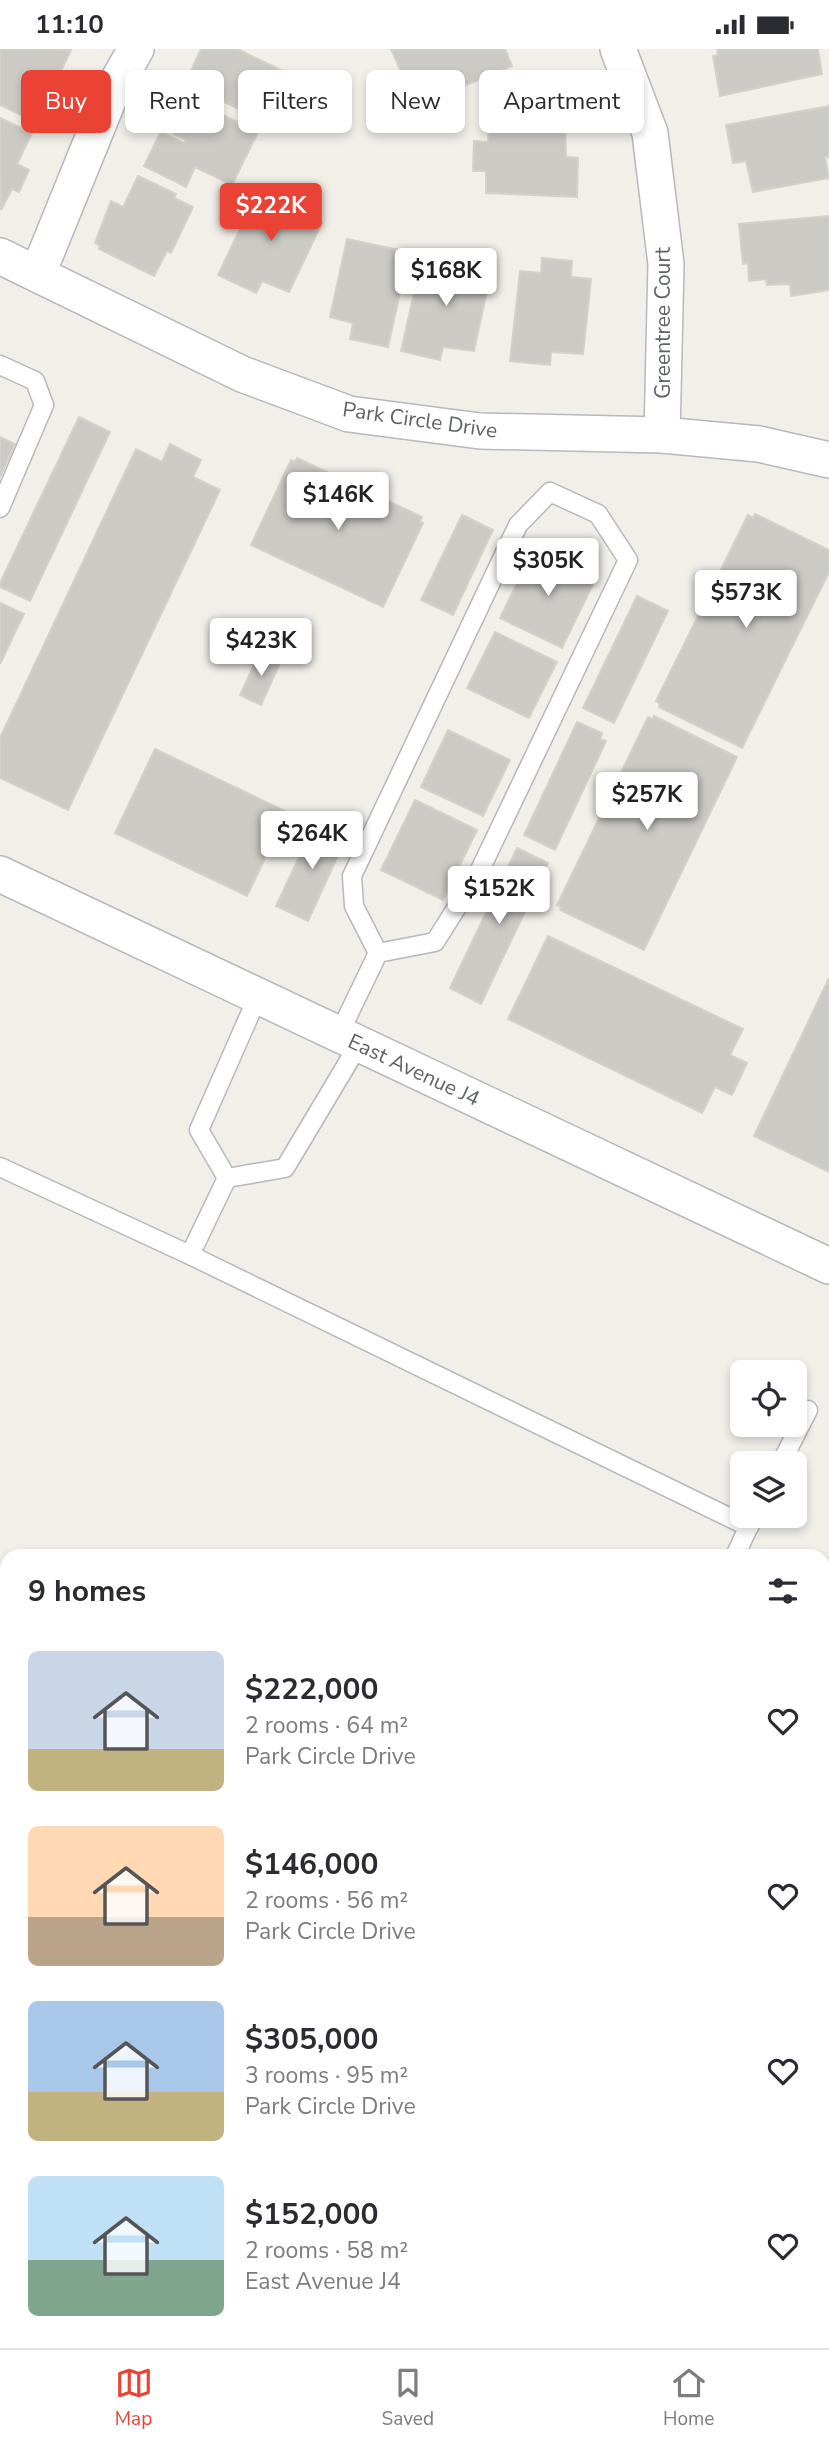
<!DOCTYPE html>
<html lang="en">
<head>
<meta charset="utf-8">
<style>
  body { margin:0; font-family:"Nunito Sans",sans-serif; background:#f2f2f3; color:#2b2b33; height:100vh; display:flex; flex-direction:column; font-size:26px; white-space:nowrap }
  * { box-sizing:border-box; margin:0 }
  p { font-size:23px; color:#7c7c81 }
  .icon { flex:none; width:38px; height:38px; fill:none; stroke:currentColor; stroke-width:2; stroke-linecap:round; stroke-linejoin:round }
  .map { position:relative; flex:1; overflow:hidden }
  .panel { position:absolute; left:0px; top:1500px; width:830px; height:800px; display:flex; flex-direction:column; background:#fff; border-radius:21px 21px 0 0; box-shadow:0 4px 10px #0003 }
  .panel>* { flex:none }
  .hud { position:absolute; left:21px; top:21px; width:788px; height:63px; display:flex; gap:14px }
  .buttons { position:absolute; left:730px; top:1311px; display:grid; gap:14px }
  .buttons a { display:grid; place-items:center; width:77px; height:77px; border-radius:10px; background:#fff; box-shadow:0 4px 10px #0003; font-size:35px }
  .price { position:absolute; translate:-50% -60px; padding:0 16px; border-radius:7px; background:#fff; color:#222; font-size:23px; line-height:46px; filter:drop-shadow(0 2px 4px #0008) }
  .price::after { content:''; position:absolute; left:50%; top:42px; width:21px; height:16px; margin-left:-10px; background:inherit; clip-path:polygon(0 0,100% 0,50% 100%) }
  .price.selected { background:#ea4335; color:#fff }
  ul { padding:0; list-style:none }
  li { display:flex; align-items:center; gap:21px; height:175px; padding:0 28px }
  li span { display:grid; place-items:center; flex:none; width:196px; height:140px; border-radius:10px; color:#555 }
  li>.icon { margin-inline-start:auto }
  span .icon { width:84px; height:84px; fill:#fffc; stroke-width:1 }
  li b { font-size:30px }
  h2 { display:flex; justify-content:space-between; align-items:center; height:84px; padding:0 28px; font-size:30px }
  .chip { padding:0 24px; border-radius:10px; background:#fff; box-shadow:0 4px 10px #0003; font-size:24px; line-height:63px }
  .chip.selected { background:#ea4335; color:#fff }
  .status { display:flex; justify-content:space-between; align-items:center; height:49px; padding:0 35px; background:#fff; direction:ltr }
  .status svg { height:19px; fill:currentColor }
  .menu { display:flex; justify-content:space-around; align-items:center; height:98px; border-top:2px solid #e1e1e2; background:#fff; font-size:19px; color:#7c7c81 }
  .menu a { display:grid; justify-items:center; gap:4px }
  .menu .selected { color:#ea4335 }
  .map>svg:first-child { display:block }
  .commercial { fill:#fef7e0 }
  .building { fill:#cccac5; stroke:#d6d1c6; stroke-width:2 }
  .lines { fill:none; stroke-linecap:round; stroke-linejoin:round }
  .lane-casing { stroke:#b5b8bc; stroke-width:21 }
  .street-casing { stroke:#b5b8bc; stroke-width:38 }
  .lane { stroke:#fff; stroke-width:18 }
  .street { stroke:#fff; stroke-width:35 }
  .labels { text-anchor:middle; stroke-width:5; stroke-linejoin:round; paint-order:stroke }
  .street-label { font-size:21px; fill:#5f6368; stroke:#fff }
</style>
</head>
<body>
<div class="status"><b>11:10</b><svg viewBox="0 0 49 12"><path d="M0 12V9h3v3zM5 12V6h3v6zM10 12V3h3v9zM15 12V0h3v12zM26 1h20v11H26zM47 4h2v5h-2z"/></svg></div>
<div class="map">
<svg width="829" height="2299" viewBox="0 0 829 2299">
  <rect width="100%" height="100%" fill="#f1efe8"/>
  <polygon class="commercial" points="0,2116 7,2119 7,2292 22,2293 19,2299 0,2299"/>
  <g class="building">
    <polygon points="0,0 71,1 53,39 37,31 36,33 47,38 31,71 0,56"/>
    <polygon points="201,0 237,0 281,21 258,69 195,39 198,33 188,28"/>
    <polygon points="391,0 505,0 512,17 416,57"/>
    <polygon points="717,0 818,0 822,25 720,47 713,7 718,6"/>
    <polygon points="190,50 258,83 232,136 195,118 186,138 144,117 161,82 184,94 186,91 173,85"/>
    <polygon points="829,57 829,108 825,108 829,129 753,143 746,112 733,114 726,76"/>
    <polygon points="0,69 32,84 17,115 29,121 19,143 12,140 1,161"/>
    <polygon points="489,73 565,76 566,108 578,109 577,148 486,144 486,122 473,122 474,92 488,93"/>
    <polygon points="138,127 176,145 174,149 193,158 171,204 167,202 154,227 99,200 100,197 95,194 111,152 123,158"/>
    <polygon points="283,140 310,152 304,166 322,174 289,243 262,232 256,244 218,226 257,144 276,153"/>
    <polygon points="829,167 829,241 791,247 790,235 767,236 766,230 749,232 748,214 743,215 739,175"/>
    <polygon points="347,190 409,203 388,298 350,290 353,274 330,268"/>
    <polygon points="445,203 474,209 471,224 490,228 474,302 443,298 440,311 401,302 421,213 442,217"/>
    <polygon points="542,209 572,212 571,228 591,230 583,305 551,303 550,316 510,312 520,222 541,224"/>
    <polygon points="79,368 110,383 30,552 0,538 0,534"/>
    <polygon points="0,388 15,395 0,428"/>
    <polygon points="170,395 201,411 193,428 220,441 68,761 0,729 0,689 136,400 162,413"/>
    <polygon points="297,409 422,468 420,472 423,474 383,558 251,496 291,411 295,413"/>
    <polygon points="755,465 829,501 829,523 742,699 659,658 660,655 656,652 748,466 753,469"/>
    <polygon points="462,466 493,481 453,566 421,551"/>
    <polygon points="534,499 596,529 562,599 500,569"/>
    <polygon points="637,547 668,562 614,674 583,659"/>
    <polygon points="0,554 24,565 0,615"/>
    <polygon points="495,583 557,613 529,669 467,639"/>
    <polygon points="260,603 281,612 261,656 240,646"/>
    <polygon points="654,667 737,708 644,901 560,861 562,859 557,856 648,668 653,670"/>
    <polygon points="577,673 602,684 600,690 606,692 555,801 524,786"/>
    <polygon points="448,681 510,711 483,767 421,738"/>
    <polygon points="155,700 287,763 247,847 115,784"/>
    <polygon points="415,751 477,781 443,851 381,821"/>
    <polygon points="316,772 347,787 308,872 276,857"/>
    <polygon points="517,799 548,814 481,955 450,939"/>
    <polygon points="548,887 743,980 730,1006 747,1014 732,1046 715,1038 702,1064 508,970"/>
    <polygon points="829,929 829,1123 754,1087"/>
    <polygon points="829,2146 829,2211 822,2208 822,2165 825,2160 823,2159"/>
    <polygon points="822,2236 829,2240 829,2299 769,2299 772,2292 822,2292"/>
  </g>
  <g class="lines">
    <defs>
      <g id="lane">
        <polyline points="0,316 35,332 44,356 0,459"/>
        <polyline points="258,947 199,1081 227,1129 285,1119 359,995"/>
        <polyline points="339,985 378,904 435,893 479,823 628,511 598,465 550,443 518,476 352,827 354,857 378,904"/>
        <polyline points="0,1118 190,1206 749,1478"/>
        <polyline points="190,1206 227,1129"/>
        <polyline points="781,1414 808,1361"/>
        <polyline points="735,1507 754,1466"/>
        <polyline points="0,1939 7,1943"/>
        <polyline points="0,2136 7,2121"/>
        <polyline points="0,2190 0,2195"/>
      </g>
      <g id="street">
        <polyline points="618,0 650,84 666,215 662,386"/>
        <polyline points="0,207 242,325 349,365 480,382 662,386 759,395 829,411"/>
        <polyline points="38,224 112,42 136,0"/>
        <polyline points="0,825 829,1217"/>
        <polyline points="822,1956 829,1943"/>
        <polyline points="0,2076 7,2079"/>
        <polyline points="465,2292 479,2299"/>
        <polyline points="656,2299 659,2292"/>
      </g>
    </defs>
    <use href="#lane" class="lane-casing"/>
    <use href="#street" class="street-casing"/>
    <use href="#lane" class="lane"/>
    <use href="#street" class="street"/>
  </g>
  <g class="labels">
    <g class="street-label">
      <text transform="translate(663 274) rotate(-90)" y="7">Greentree Court</text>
      <text transform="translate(420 371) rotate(8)" y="7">Park Circle Drive</text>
      <text transform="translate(414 1021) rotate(25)" y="7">East Avenue J4</text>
    </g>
  </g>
</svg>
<div class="buttons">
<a><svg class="icon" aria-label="locate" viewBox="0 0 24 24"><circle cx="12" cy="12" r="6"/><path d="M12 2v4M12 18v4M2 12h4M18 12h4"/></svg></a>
<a><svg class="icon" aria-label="layers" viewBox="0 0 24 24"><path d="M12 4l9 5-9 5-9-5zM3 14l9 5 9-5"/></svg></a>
</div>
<b class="price selected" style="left:271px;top:194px">$222K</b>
<b class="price" style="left:446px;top:259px">$168K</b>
<b class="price" style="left:338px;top:483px">$146K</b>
<b class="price" style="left:548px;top:549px">$305K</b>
<b class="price" style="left:746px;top:581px">$573K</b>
<b class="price" style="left:261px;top:629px">$423K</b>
<b class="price" style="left:647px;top:783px">$257K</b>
<b class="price" style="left:312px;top:822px">$264K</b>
<b class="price" style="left:499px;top:877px">$152K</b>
<div class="hud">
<a class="chip selected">Buy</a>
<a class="chip">Rent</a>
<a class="chip">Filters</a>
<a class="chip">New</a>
<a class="chip">Apartment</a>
</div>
<section class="panel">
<h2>9 homes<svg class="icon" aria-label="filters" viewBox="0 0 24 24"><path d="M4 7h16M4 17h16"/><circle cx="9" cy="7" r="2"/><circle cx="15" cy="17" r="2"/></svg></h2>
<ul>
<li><span style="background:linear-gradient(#c9d6e8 70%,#c2b280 0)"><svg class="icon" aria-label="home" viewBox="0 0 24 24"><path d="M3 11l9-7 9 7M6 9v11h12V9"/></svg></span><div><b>$222,000</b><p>2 rooms · 64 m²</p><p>Park Circle Drive</p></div><svg class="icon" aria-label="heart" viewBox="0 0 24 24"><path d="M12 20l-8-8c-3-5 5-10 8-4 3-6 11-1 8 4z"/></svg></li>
<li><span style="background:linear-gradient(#ffd9b3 65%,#b9a48a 0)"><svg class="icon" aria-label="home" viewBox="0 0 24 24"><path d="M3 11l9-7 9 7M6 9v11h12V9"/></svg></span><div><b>$146,000</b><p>2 rooms · 56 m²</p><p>Park Circle Drive</p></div><svg class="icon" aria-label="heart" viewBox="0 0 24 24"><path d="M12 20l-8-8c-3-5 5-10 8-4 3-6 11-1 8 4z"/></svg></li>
<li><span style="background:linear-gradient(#a9c7e8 65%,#c2b280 0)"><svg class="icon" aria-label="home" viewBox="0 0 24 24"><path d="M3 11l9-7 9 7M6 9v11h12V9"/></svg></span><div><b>$305,000</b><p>3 rooms · 95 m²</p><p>Park Circle Drive</p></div><svg class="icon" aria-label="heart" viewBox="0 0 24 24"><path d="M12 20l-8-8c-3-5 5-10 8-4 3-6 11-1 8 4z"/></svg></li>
<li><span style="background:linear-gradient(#bfe0f5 60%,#7fa58c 0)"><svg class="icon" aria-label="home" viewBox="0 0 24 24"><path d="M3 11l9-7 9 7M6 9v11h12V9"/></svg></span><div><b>$152,000</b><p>2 rooms · 58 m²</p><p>East Avenue J4</p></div><svg class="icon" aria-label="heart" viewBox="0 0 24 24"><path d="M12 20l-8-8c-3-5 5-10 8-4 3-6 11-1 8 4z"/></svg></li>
</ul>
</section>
</div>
<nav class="menu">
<a class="selected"><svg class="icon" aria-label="map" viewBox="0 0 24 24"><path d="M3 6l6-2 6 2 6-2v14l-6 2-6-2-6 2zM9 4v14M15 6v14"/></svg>Map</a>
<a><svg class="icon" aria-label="saved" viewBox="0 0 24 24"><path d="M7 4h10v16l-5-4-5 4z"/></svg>Saved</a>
<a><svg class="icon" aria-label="home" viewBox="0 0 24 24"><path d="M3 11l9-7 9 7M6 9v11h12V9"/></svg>Home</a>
</nav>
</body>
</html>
